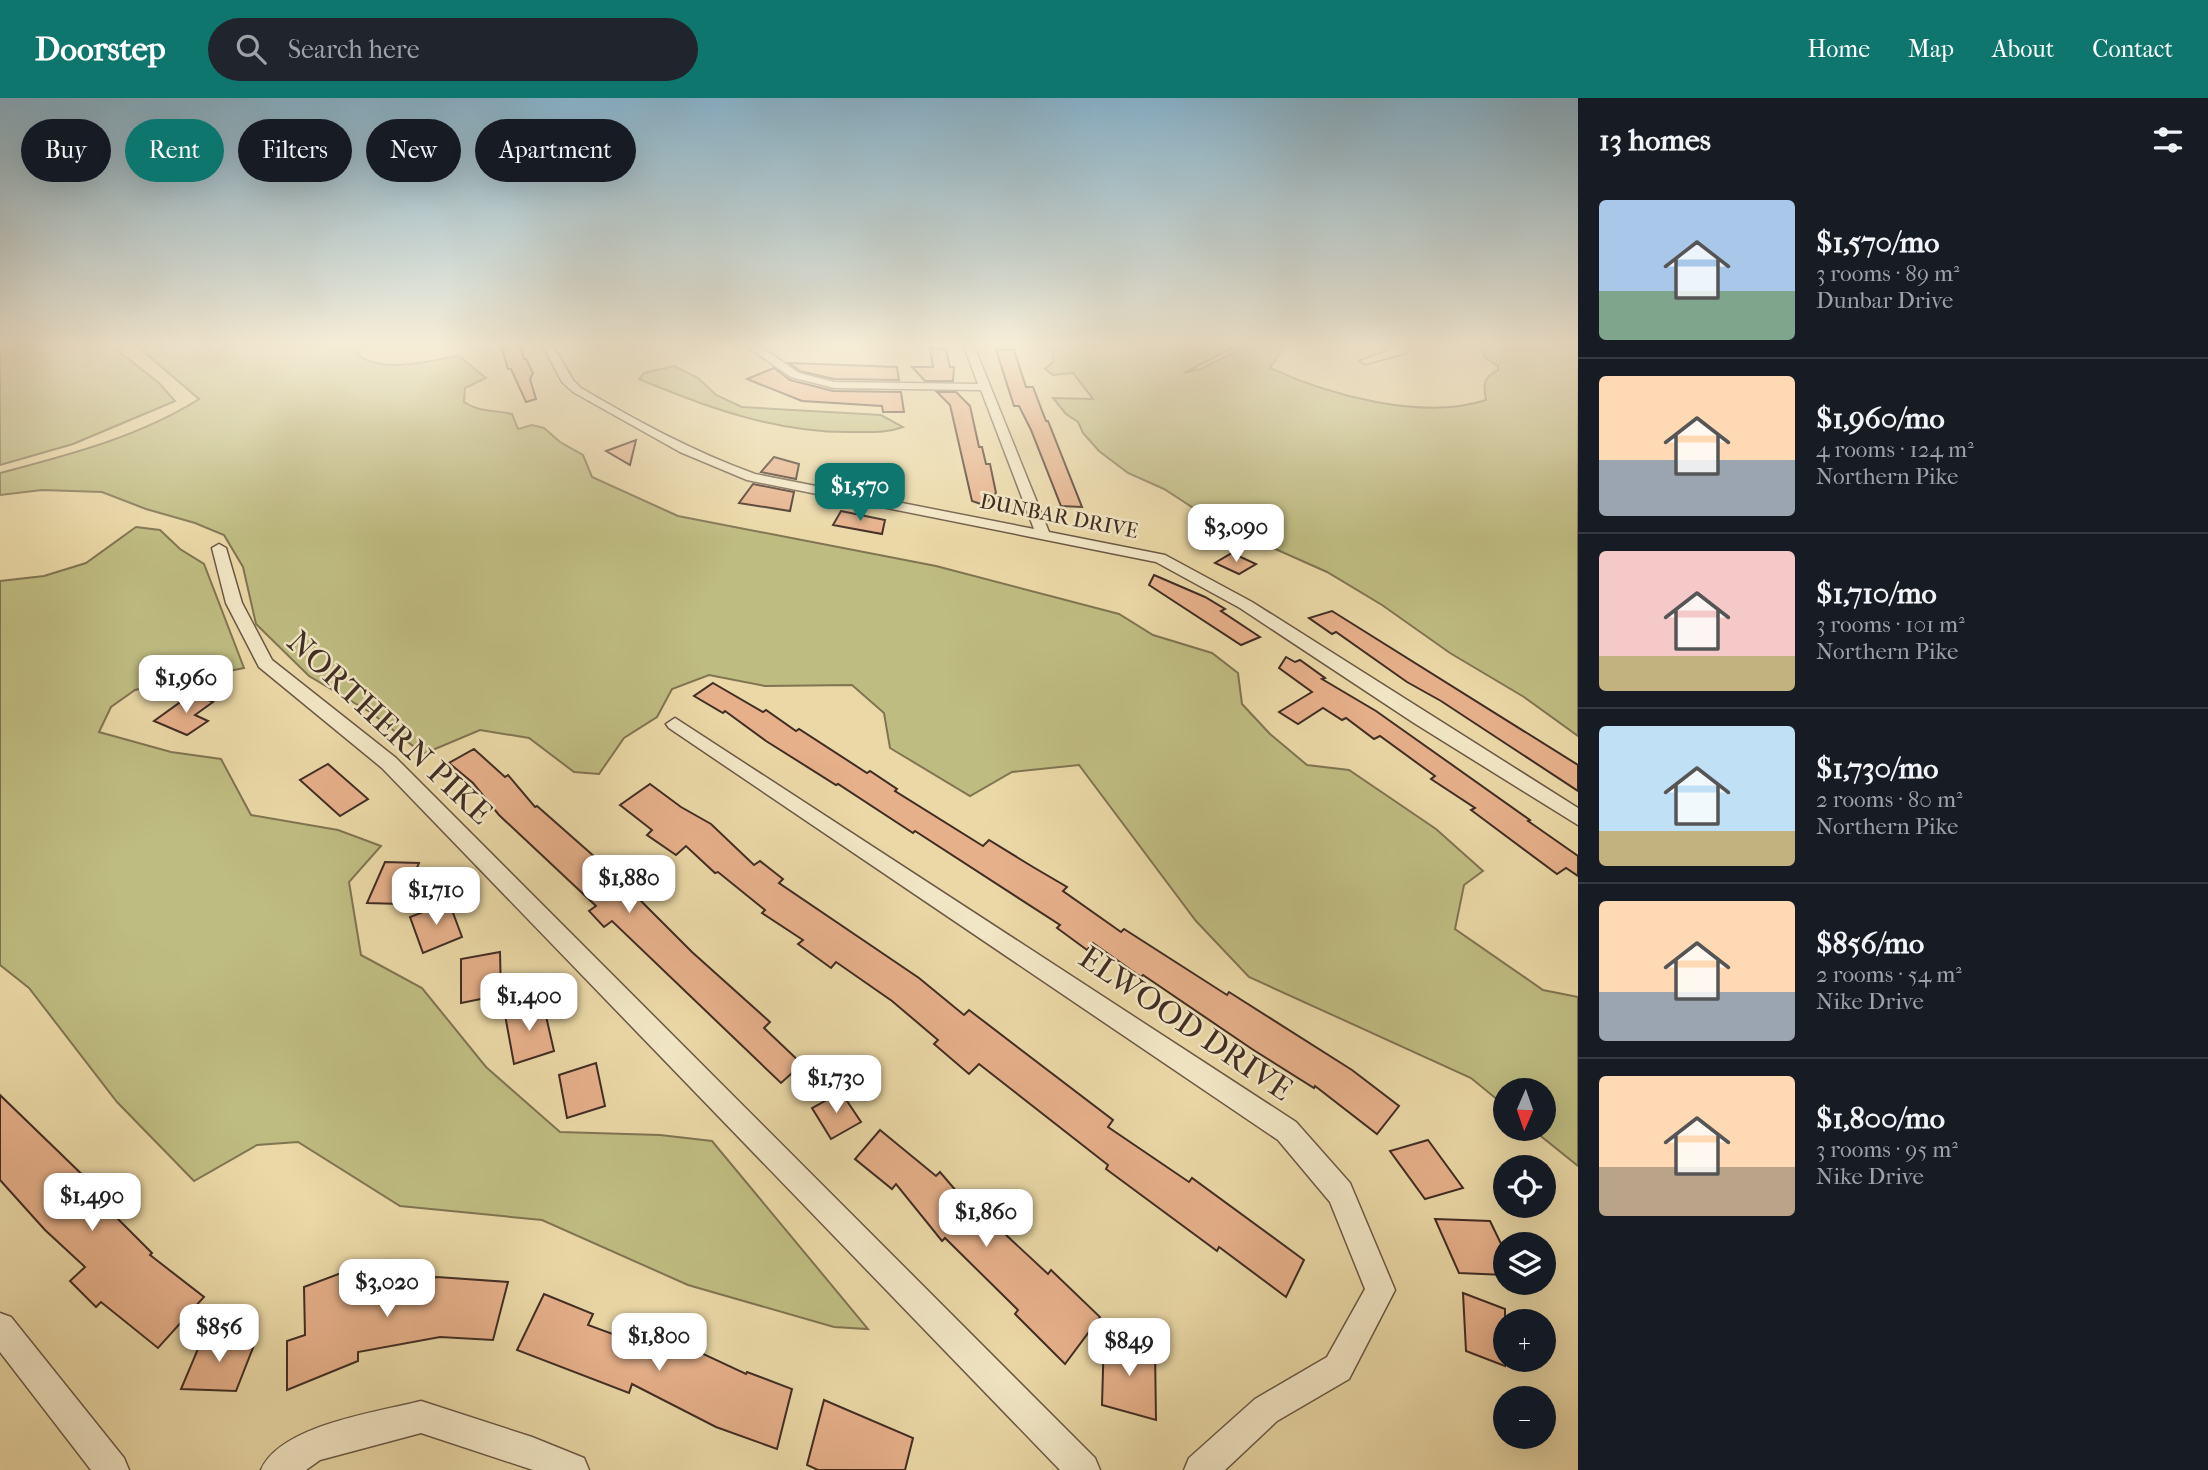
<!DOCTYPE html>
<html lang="en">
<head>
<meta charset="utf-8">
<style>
  body { margin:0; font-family:"IM FELL French Canon",serif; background:#20242c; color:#f1f3f6; height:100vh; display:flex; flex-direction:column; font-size:26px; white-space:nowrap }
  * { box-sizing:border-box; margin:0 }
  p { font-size:23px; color:#9ea1a6 }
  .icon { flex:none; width:38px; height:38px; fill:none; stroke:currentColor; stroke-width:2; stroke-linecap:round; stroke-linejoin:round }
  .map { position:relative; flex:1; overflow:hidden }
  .details { display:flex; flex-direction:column; background:#171b24; width:630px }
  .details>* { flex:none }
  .guide { position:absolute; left:21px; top:21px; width:665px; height:63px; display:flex; gap:14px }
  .needle { width:46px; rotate:182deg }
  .fabs { position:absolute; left:1493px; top:980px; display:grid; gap:14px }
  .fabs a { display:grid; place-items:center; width:63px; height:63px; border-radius:50%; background:#171b24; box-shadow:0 7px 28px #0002; font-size:35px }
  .price { position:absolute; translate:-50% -60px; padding:0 16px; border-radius:14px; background:#fff; color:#222; font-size:23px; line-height:46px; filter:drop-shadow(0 2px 4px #0008) }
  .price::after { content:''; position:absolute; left:50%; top:42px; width:21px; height:16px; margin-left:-10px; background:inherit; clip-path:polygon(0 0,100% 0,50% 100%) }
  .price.on { background:#0f766e; color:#fff }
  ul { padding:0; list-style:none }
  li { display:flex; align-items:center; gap:21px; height:175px; padding:0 21px }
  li+li { border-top:2px solid #363941 }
  li span { display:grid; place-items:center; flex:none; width:196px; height:140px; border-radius:7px; color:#555 }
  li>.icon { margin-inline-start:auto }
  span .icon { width:84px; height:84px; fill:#fffc; stroke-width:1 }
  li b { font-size:30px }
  h2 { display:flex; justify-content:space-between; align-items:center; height:84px; padding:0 21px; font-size:30px }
  .pill { padding:0 24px; border-radius:32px; background:#171b24; box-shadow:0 7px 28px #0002; font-size:24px; line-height:63px }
  .pill.on { background:#0f766e; color:#fff }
  header { display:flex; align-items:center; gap:42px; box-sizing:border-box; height:98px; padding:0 35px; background:#0f766e; color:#fff }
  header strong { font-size:33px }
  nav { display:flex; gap:38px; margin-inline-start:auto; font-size:24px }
  .search { width:490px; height:63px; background:#20242c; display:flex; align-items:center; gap:18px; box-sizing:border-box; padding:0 24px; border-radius:38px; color:#9ea1a6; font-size:26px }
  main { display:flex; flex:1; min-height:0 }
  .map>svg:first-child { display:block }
  .green { fill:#bfbc81; stroke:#807452; stroke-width:2 }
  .building { fill:#e6b08a; stroke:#412d23; stroke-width:2 }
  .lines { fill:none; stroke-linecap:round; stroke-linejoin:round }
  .street-casing { stroke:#6b5844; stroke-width:3 }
  .street { fill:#f1e6c5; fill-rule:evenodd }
  .labels { text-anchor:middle; stroke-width:5; stroke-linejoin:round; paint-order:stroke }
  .far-street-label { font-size:21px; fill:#412d23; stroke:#f1e6c5 }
  .near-street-label { font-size:32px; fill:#412d23; stroke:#f1e6c5 }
</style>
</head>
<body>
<header>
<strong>Doorstep</strong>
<div class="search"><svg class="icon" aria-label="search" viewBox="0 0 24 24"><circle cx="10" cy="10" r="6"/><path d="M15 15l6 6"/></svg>Search here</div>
<nav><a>Home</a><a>Map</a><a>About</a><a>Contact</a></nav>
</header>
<main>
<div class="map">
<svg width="1578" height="1372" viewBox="0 0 1578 1372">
  <rect width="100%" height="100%" fill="#ead8a6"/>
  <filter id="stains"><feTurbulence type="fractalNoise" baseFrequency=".00286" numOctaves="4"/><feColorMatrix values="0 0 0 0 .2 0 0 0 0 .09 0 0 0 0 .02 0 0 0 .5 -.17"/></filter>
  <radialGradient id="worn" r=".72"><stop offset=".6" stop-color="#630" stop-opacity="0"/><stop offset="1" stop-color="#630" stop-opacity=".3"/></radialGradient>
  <g class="green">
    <polygon points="0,248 112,248 159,285 175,303 73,346 0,367"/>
    <path d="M137 248H361L357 256C382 277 430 262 459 258L486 280 465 290 464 304C478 314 495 312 512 316L518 331 532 327 544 330 560 344 583 357 592 379 678 418 936 468 1119 516 1153 537 1212 555 1238 575 1242 606 1270 636 1307 667 1349 672 1436 731 1483 773 1464 787 1455 831 1543 892 1578 899V1068L1532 1031H1544V992H1505V1008L1471 980 1249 879 1196 823 1079 667 1012 674 970 698 890 650 884 615 852 587 765 588 709 577 672 591 657 619 624 640 599 676 574 674 529 640 480 632 423 656 373 616 309 578 256 526 243 469 224 437 195 425 146 411 102 394 42 392 0 397V375C68 357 139 339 199 301Z"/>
    <path d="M1042 248H1236L1184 275 1201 271 1246 248H1285L1270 270C1328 297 1423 323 1486 302 1483 286 1483 280 1498 272V268L1484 259 1480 248H1578V638L1524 599 1450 555 1382 507 1327 474 1215 424 1164 391 1128 375 1099 353 1083 335 1078 324 1066 316 1053 300 1093 301 1073 275 1053 277 1045 271 1053 264V253Z"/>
    <path d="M674 268 698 280 716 297 742 309 881 317 903 329C887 335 872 334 855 334 780 336 708 310 639 281L644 275Z"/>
    <polygon points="136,429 160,432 180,451 204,466 244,570 135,592 111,609 99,634 171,654 221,661 251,717 338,732 381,748 349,784 361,857 422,890 486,969 560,1034 660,1037 712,1043 868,1231 834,1229 688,1187 542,1122 400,1108 298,1044 257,1047 194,1083 117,1004 29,890 0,867 0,483 44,478 86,465"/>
  </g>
  <g class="building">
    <polygon points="501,248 520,248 524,261 526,261 533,275 530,281 536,301 526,304 511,271 508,271"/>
    <polygon points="930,250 946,251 950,269 954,269 953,283 925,283 912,269 933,269"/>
    <polygon points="996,252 1014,252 1026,289 1033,289 1046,323 1048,323 1082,409 1061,408 1031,332 1019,308 1014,308"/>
    <polygon points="789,265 897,269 899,282 834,281 800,273"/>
    <polygon points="774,270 790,282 833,293 901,294 904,314 883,314 882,308 802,303 747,281"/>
    <polygon points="937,294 956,294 970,308 979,349 982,349 986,366 990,366 996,395 984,407 972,403 950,307"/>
    <polygon points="636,342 630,367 606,353"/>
    <polygon points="774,359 799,366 796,381 761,374"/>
    <polygon points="753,386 794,394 790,413 739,405"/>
    <polygon points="841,413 885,422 882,436 833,427"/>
    <polygon points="1232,455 1256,466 1239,476 1215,465"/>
    <polygon points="1154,477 1205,499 1225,511 1221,513 1260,539 1241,547 1149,487"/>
    <polygon points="1332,513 1578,667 1578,693 1441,603 1407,584 1336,534 1332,536 1309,520"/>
    <polygon points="1286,559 1295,564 1300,562 1325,580 1322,581 1376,613 1530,722 1528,723 1578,758 1578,778 1566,770 1557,776 1471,712 1475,710 1431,681 1435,678 1380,638 1374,641 1346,620 1342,622 1323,610 1298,626 1279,614 1312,594 1279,570"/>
    <polygon points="713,585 763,614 766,612 796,633 799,631 867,675 870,673 897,691 895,693 983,748 989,742 1033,769 1067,789 1063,793 1121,834 1124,831 1227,897 1229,894 1352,972 1399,1008 1377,1036 1315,988 1314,990 1252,951 1143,877 1141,879 1093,845 1087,852 1057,830 1060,827 915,733 913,735 838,686 836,687 766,643 725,613 723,615 694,598"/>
    <polygon points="193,595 213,604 195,617 208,623 187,637 154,623"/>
    <polygon points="474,651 505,679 508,677 535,709 537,708 613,775 692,854 770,924 764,930 802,966 781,985 612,823 604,829 589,813 596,808 499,717 473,685 449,665"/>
    <polygon points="328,666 368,701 340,718 300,682"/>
    <polygon points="650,686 681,709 711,726 754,767 760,763 783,781 779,785 919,880 964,917 969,912 1113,1022 1108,1029 1189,1084 1192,1080 1304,1162 1286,1199 1219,1149 1217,1153 1106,1071 1108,1067 979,966 969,976 934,946 938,942 892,903 836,864 831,870 798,846 803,842 762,815 765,812 718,774 715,775 686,748 676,757 647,737 652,732 620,707"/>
    <polygon points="385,764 419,765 402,806 367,805"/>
    <polygon points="449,804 462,839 423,855 410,819"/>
    <polygon points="500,854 501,897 461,905 461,861"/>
    <polygon points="543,905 554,953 514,966 505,917"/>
    <polygon points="596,965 605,1008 567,1020 559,977"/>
    <polygon points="841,994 861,1024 831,1041 812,1010"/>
    <polygon points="0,997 94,1088 101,1081 131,1107 117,1120 152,1155 150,1157 204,1199 158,1250 101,1204 96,1209 70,1183 85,1169 45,1132 0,1082"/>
    <polygon points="880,1032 936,1078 940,1074 986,1128 991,1123 1048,1176 1051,1172 1100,1219 1065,1266 1015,1216 1018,1212 945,1140 942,1143 896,1086 892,1091 855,1061"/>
    <polygon points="1428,1042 1463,1090 1425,1101 1390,1053"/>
    <polygon points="1435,1121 1490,1123 1505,1154 1505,1177 1459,1175"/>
    <polygon points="352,1171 354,1194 437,1179 508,1184 493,1242 440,1239 358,1254 358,1263 287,1292 287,1243 305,1237 304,1189"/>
    <polygon points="1463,1195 1505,1211 1505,1268 1466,1253"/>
    <polygon points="544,1196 593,1216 588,1227 675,1259 680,1245 746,1276 747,1274 792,1291 777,1351 716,1329 632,1286 629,1295 517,1252"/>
    <polygon points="1104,1237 1155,1251 1156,1322 1102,1307"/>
    <polygon points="203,1239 256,1242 236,1293 181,1291"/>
    <polygon points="824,1302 913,1340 905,1372 818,1372 807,1367"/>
  </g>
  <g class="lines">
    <defs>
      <g id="street">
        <path d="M543 248H553L573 282 581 290C637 323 694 354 755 376L1034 431 981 292 834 290 791 279 746 248H759L799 275 834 284 978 286 964 248H974L1049 434 1165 457 1252 504 1578 710V727L1414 625 1240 510 1156 464 747 382 680 354 573 294 562 284Z"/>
        <polygon points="1401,248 1412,248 1406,255 1365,266 1360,263"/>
        <polygon points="219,446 226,450 242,505 272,562 396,660 1095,1360 1100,1372 1060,1372 382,670 259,569 226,505 212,450"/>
        <polygon points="675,620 1296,1024 1350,1085 1395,1192 1349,1281 1277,1323 1225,1372 1184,1372 1189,1360 1255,1301 1327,1259 1365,1191 1330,1104 1278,1042 669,630 666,626"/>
        <polygon points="0,1215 11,1219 124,1360 129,1372 91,1372 0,1254"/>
        <path d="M421 1303 532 1339 584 1360 589 1372H533L421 1335 320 1362 306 1372H261C280 1327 378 1314 421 1303Z"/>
      </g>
    </defs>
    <use href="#street" class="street-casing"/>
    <use href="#street" class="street"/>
  </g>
  <linearGradient id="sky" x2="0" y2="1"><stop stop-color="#88b6d0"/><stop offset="0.56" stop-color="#f6edd7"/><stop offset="1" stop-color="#f6edd7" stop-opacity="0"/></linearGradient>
  <rect width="1578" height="440" fill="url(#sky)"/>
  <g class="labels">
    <g class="far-street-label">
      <text transform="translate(1059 418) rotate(11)" y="7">DUNBAR DRIVE</text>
    </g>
    <g class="near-street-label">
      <text transform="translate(390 629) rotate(43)" y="11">NORTHERN PIKE</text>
      <text transform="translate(1186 925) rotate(34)" y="11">ELWOOD DRIVE</text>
    </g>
  </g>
  <rect width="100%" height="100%" filter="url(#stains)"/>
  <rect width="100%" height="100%" fill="url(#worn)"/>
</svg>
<div class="fabs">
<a><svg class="needle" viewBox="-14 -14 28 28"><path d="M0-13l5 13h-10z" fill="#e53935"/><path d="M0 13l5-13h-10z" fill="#9ea1a6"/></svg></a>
<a><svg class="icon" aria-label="locate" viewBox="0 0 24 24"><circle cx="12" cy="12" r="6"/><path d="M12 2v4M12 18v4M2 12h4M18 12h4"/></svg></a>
<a><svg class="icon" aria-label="layers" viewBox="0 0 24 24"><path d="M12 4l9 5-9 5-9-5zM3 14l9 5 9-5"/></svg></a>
<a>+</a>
<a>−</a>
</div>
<b class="price on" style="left:860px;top:425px">$1,570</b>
<b class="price" style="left:1236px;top:466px">$3,090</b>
<b class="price" style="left:186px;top:617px">$1,960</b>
<b class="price" style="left:629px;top:817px">$1,880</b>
<b class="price" style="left:436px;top:829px">$1,710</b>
<b class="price" style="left:529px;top:935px">$1,400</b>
<b class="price" style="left:836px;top:1017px">$1,730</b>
<b class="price" style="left:92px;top:1135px">$1,490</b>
<b class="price" style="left:986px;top:1151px">$1,860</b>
<b class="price" style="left:387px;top:1221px">$3,020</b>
<b class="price" style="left:219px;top:1266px">$856</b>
<b class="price" style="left:659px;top:1275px">$1,800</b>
<b class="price" style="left:1129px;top:1280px">$849</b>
<div class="guide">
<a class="pill">Buy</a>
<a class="pill on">Rent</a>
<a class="pill">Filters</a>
<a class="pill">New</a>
<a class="pill">Apartment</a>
</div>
</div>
<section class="details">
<h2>13 homes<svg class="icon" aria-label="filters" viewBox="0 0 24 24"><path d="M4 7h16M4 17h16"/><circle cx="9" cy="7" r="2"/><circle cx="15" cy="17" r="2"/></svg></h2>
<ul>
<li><span style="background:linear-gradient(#a9c7e8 65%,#7fa58c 0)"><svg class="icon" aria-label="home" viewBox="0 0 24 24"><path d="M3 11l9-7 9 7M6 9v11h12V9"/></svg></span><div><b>$1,570/mo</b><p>3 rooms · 89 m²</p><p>Dunbar Drive</p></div></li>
<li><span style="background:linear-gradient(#ffd9b3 60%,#9aa5b1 0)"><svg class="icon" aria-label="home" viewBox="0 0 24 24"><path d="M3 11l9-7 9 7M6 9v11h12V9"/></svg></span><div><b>$1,960/mo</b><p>4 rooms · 124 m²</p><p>Northern Pike</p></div></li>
<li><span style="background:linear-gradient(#f6c9c9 75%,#c2b280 0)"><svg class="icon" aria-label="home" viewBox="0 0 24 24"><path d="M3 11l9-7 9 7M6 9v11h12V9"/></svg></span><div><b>$1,710/mo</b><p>3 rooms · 101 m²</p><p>Northern Pike</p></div></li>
<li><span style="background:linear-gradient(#bfe0f5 75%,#c2b280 0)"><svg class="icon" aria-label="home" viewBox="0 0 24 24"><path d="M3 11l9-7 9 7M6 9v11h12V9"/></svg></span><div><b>$1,730/mo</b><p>2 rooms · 80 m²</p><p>Northern Pike</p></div></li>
<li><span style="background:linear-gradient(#ffd9b3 65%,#9aa5b1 0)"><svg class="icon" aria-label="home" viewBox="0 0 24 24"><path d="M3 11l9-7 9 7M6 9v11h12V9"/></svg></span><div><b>$856/mo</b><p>2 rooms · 54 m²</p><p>Nike Drive</p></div></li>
<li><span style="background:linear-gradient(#ffd9b3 65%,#b9a48a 0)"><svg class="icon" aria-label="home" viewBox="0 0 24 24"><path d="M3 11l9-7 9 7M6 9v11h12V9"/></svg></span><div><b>$1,800/mo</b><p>3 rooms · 95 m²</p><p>Nike Drive</p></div></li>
</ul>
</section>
</main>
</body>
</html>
